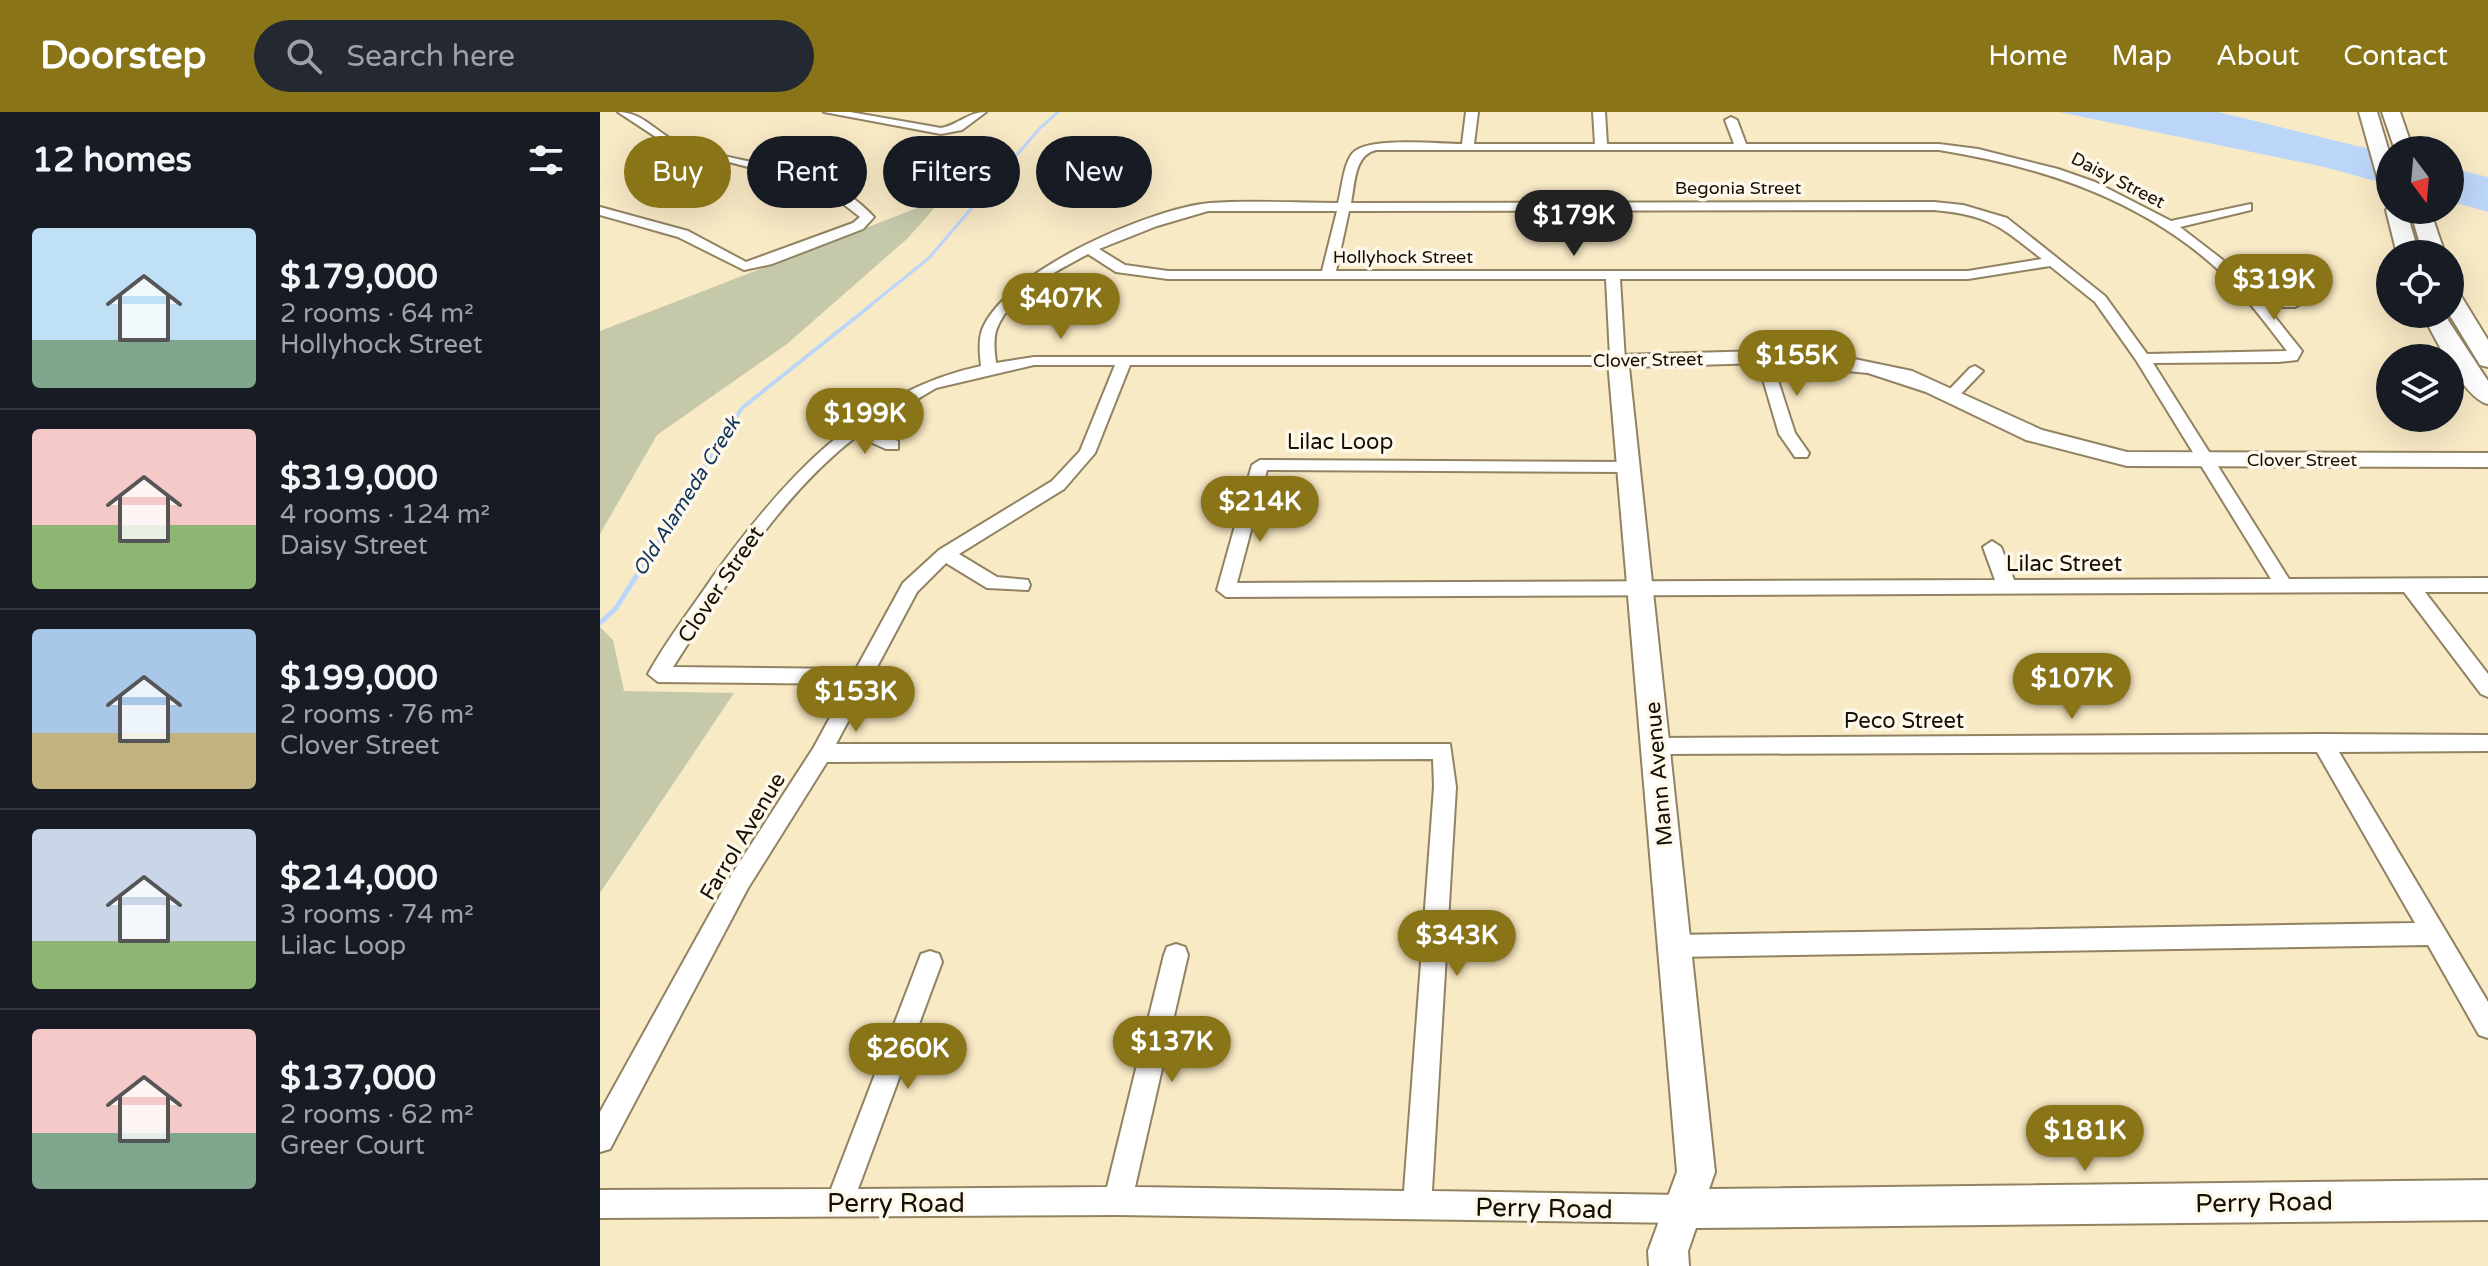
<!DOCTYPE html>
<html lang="en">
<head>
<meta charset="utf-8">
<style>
  body { margin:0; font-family:"Varela Round",sans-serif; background:#242831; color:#f1f3f6; height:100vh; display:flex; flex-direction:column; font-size:30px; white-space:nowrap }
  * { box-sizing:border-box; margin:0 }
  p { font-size:26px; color:#9ea1a6 }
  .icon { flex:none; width:44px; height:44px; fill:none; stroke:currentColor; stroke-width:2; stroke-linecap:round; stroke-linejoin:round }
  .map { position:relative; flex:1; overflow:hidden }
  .details { display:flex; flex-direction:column; background:#171b24; width:600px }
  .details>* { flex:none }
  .guide { position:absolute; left:24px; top:24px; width:760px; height:72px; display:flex; gap:16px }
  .needle { width:52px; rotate:164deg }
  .controls { position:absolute; left:1776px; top:24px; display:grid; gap:16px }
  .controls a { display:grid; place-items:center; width:88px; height:88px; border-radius:50%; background:#171b24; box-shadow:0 8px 32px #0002; font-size:40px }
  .price { position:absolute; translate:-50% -68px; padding:0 18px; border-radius:28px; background:#897417; color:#fff; font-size:26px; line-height:52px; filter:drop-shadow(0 2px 4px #0008) }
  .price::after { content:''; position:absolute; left:50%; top:48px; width:24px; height:18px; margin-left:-12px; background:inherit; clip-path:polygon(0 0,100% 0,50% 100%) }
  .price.active { background:#222; color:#fff }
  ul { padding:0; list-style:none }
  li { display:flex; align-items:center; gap:24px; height:200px; padding:0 32px }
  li+li { border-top:2px solid #363941 }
  li span { display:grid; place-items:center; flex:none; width:224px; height:160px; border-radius:8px; color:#555 }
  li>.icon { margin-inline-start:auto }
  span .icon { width:96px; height:96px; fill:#fffc; stroke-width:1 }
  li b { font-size:34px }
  h2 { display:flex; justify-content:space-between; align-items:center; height:96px; padding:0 32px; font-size:34px }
  .chip { padding:0 28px; border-radius:36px; background:#171b24; box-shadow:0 8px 32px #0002; font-size:28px; line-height:72px }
  .chip.active { background:#897417; color:#fff }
  header { display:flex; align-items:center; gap:48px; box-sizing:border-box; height:112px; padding:0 40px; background:#897417; color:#fff }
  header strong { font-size:38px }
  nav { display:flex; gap:44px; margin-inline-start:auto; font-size:28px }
  .search { width:560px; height:72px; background:#242831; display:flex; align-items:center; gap:20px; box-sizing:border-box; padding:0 28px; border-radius:44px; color:#9ea1a6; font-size:30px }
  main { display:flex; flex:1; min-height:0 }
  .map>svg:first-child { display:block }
  .green { fill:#c6c9a9 }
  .water { fill:#bcd6f9 }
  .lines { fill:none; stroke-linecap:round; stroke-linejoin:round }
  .stream-far2 { stroke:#bcd6f9; stroke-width:3 }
  .stream-far1 { stroke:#bcd6f9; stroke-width:4 }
  .stream { stroke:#bcd6f9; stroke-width:5 }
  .street-casing { stroke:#918362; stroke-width:4 }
  .secondary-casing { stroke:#918362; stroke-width:4 }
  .primary-casing { stroke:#918362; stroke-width:4 }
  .street { fill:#fff; fill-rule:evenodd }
  .secondary { fill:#fff; fill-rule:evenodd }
  .primary { fill:#fff; fill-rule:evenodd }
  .labels { text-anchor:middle; stroke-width:7; stroke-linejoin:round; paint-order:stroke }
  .far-street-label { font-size:18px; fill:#151004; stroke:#fef8ea }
  .far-water-label { font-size:20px; font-style:italic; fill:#133561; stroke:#fef8ea }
  .street-label { font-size:22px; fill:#151004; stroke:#fef8ea }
  .near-street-label { font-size:26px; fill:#151004; stroke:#fef8ea }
</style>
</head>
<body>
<header>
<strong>Doorstep</strong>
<div class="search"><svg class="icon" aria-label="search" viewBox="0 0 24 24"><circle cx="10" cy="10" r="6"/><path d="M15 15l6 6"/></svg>Search here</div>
<nav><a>Home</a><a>Map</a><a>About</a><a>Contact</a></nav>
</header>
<main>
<section class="details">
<h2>12 homes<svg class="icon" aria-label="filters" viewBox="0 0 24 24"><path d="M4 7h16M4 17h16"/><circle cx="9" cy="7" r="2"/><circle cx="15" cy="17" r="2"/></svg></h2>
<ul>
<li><span style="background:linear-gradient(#bfe0f5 70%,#7fa58c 0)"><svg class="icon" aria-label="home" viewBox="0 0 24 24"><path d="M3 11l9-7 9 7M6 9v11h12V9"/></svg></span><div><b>$179,000</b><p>2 rooms · 64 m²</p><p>Hollyhock Street</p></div></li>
<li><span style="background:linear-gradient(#f6c9c9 60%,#8fb573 0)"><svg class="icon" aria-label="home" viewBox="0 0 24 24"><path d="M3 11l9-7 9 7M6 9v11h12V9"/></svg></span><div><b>$319,000</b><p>4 rooms · 124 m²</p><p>Daisy Street</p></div></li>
<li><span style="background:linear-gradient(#a9c7e8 65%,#c2b280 0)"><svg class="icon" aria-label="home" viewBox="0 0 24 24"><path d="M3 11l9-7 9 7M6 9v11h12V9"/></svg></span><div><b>$199,000</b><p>2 rooms · 76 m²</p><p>Clover Street</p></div></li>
<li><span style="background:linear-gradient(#c9d6e8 70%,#8fb573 0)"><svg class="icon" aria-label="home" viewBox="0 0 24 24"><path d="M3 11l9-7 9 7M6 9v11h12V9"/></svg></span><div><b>$214,000</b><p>3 rooms · 74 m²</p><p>Lilac Loop</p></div></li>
<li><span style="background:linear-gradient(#f6c9c9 65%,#7fa58c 0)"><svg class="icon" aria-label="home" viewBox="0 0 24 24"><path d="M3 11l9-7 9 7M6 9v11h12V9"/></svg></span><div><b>$137,000</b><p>2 rooms · 62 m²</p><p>Greer Court</p></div></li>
</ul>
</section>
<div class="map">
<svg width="1888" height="1154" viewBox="0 0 1888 1154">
  <rect width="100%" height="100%" fill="#f9eac6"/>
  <g class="green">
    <polygon points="343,86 308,126 187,232 57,323 0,422 0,219"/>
    <polygon points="0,515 13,528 24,579 134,581 0,781"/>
  </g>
  <g class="water">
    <polygon points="1459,0 1618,0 1790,42 1790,73 1720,54"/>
    <polygon points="1850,56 1888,65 1888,100 1850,89"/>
  </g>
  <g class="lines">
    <polyline class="stream-far2" points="267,196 329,146 439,17 458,0"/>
    <polyline class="stream-far1" points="50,443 142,296 270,194"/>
    <polyline class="stream" points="0,511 16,496 51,441"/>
    <defs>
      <g id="street">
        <path d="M18 0C43 0 55 20 77 30 144 57 222 48 274 105L263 117 172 152 144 158 78 125 0 103V95L88 119 146 150 253 111 260 105 229 81 206 70 71 35Z"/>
        <path d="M224 0H250L341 16C358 13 368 0 386 0L362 18 341 22Z"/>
        <path d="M866 0H878L874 32H995L993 0H1005L1007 32H1134L1125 8 1131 5 1137 8 1146 32H1339L1378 37 1458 57 1495 70 1571 109 1651 92V98L1580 115 1628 152 1660 186 1700 188 1702 191 1695 195H1667L1702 239 1697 248 1678 250 1553 251 1689 467 1888 466V480H1825L1888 562V585L1881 582 1804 480 626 485 617 478 652 353 660 348 1028 350 1036 355 1028 360 667 358 637 471 1395 468 1383 435 1392 429 1401 435 1414 468 1671 467 1536 248 1495 190 1450 154 1368 167H1020L1025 249 1018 253H530L495 341 464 377 359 442 397 465 428 468 430 473 428 478 387 476 346 451 317 480 236 632H850L856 675 832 1079 1083 1083 1093 1087 1097 1097 1093 1107 1083 1111 518 1103 0 1106V1078L231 1077 318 850 321 842 330 839 339 842 342 850 258 1077 507 1075 564 843 567 835 576 832 585 835 588 843 535 1075 804 1079 834 675 833 647 227 650 148 776 10 1037 0 1040V1000L132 762 214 635 248 572 58 570 48 562C66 529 91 497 112 466 182 369 260 280 381 254 380 243 378 230 382 218 404 160 551 96 610 91 652 88 696 91 738 91 742 77 743 54 752 42 765 24 839 32 862 32ZM776 38H1339C1445 55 1547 89 1626 165 1649 188 1667 213 1687 239L1547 242 1505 184 1407 106 1363 93 1334 90 751 91C755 72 754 43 776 38ZM1334 98C1389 103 1400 114 1442 147L1368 159H736L749 99ZM608 99H737L722 159H568L525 153 499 137 557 114ZM488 142 516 160 568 167H1006L1010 245H434L396 251C395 241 393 230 396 219 408 182 457 159 488 142ZM434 253H515L480 339 452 369 339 438 303 471 256 557 73 555C126 473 179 384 257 324L286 337H298V329L267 317 336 276Z"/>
        <polygon points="1164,243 1171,247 1195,321 1209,341 1207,345 1195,345 1179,322 1157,247"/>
        <polygon points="1375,254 1383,259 1380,262 1357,286 1347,286 1347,280 1370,256"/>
        <polygon points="1722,622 1888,623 1888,639 1739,640 1888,890 1888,926 1879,923 1828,833 1073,845 1065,842 1061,834 1065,826 1073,823 1815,811 1717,640 1055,642 1048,640 1045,634 1048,628 1055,626"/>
      </g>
      <polygon id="secondary" points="1162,239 1235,243 1312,259 1442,318 1527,340 1888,341 1888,355 1527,354 1426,328 1326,280 1268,261 1162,251 1029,255 1115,1060 1109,1077 1888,1068 1888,1108 1096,1116 1088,1139 1089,1154 1049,1154 1048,1139 1077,1060 1008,249 1018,243"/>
      <g id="primary">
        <polygon points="1759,0 1777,0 1790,43 1790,81 1780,75"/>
        <polygon points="1782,0 1800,0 1813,38 1795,38"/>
        <polygon points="1790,93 1790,98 1806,98 1819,142 1797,142 1786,98"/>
        <polygon points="1810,98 1830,98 1845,142 1823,142"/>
        <polygon points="1850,177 1858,179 1888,228 1888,255 1880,253 1849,202"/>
        <path d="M1822 202H1844L1888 269V292C1863 286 1835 225 1822 202Z"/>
      </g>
    </defs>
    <use href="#street" class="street-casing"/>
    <use href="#secondary" class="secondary-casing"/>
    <use href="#primary" class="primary-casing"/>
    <use href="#street" class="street"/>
    <use href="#secondary" class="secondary"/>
    <use href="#primary" class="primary"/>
  </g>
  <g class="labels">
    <g class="far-street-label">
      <text transform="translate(1518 68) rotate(27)" y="6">Daisy Street</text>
      <text x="1138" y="82">Begonia Street</text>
      <text x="803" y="151">Hollyhock Street</text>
      <text transform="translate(1048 248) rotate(-1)" y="6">Clover Street</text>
      <text x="1702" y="354">Clover Street</text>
    </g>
    <g class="far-water-label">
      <text transform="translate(86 384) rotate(-58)" y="7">Old Alameda Creek</text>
    </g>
    <g class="street-label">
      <text x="740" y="337">Lilac Loop</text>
      <text x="1464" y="459">Lilac Street</text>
      <text transform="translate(120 472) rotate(-56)" y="8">Clover Street</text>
      <text x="1304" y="616">Peco Street</text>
      <text transform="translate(1058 662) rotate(-95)" y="8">Mann Avenue</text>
      <text transform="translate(142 724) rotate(-59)" y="8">Farrol Avenue</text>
    </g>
    <g class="near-street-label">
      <text transform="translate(1664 1090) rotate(-1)" y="9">Perry Road</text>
      <text x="296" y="1100">Perry Road</text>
      <text transform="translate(944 1096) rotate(1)" y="9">Perry Road</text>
    </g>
  </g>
</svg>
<div class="controls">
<a><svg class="needle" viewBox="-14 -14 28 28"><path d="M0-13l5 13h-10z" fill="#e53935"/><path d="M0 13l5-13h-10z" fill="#9ea1a6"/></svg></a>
<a><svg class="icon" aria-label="locate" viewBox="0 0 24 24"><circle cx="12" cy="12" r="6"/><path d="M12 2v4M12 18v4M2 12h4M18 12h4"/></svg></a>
<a><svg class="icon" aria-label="layers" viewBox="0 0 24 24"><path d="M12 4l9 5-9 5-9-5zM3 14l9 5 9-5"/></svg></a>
</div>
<b class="price active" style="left:974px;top:146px">$179K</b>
<b class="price" style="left:1674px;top:210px">$319K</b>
<b class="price" style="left:461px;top:229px">$407K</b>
<b class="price" style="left:1197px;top:286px">$155K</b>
<b class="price" style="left:265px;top:344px">$199K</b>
<b class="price" style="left:660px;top:432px">$214K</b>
<b class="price" style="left:1472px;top:609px">$107K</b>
<b class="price" style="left:256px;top:622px">$153K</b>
<b class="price" style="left:857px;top:866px">$343K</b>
<b class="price" style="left:572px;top:972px">$137K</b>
<b class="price" style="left:308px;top:979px">$260K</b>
<b class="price" style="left:1485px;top:1061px">$181K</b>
<div class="guide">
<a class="chip active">Buy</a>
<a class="chip">Rent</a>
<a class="chip">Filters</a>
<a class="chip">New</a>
</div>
</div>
</main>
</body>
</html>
